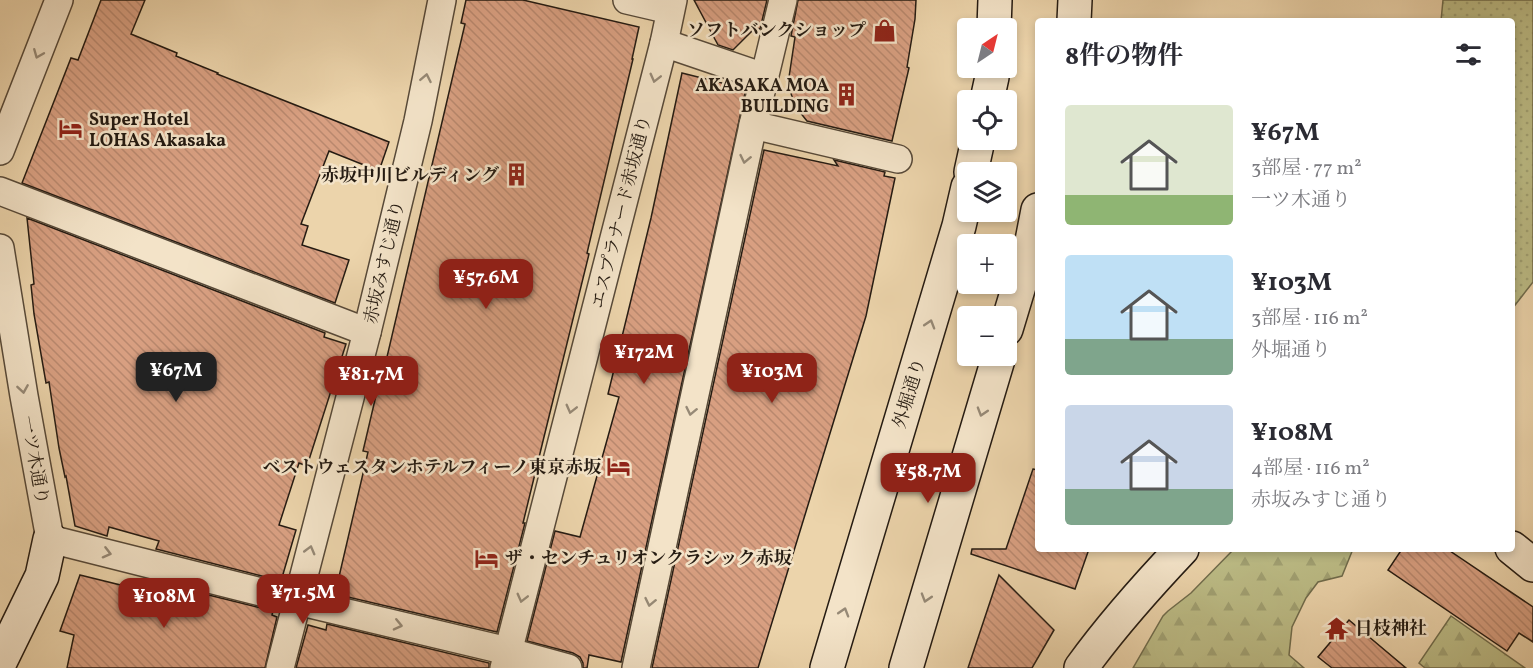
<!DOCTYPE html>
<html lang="ja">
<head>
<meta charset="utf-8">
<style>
  body { margin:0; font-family:Vollkorn,"Noto Serif JP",serif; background:#f7f7f7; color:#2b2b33; height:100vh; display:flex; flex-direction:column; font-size:22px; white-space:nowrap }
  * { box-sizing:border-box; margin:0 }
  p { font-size:20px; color:#7c7c81 }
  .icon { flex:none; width:33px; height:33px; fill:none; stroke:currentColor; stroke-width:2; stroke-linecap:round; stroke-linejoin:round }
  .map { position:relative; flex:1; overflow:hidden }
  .details { position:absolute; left:1035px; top:18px; width:480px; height:534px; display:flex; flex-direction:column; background:#fff; border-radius:6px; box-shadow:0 3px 9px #0003 }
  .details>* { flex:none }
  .needle { width:39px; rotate:35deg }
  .buttons { position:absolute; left:957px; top:18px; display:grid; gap:12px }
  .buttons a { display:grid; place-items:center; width:60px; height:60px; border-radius:6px; background:#fff; box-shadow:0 3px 9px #0003; font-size:30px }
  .price { position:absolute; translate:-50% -51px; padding:0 14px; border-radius:12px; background:#8f2418; color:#fff; font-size:20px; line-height:39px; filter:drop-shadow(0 2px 3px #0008) }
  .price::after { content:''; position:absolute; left:50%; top:36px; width:18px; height:14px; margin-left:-9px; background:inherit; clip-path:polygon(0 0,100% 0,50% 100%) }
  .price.active { background:#222; color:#fff }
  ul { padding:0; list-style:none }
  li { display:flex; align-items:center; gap:18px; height:150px; padding:0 30px }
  li span { display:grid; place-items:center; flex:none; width:168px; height:120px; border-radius:6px; color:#555 }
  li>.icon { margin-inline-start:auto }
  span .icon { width:72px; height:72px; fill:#fffc; stroke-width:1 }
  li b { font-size:26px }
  h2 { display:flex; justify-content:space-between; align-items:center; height:72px; padding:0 30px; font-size:26px }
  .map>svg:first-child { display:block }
  .forest { fill:url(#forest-firs); stroke:#706c4c; stroke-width:1.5 }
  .park { fill:url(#park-dots); stroke:#706c4c; stroke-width:1.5 }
  .building { fill:url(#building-back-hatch); stroke:#251b12; stroke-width:1.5 }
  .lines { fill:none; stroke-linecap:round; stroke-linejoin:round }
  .street-casing { stroke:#574938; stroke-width:30 }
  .secondary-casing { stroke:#251b12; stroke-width:36 }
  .street { stroke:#f3e3c8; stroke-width:27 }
  .secondary { stroke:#f3e3c8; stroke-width:33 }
  .oneway { stroke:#968976 }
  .labels { text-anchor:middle; stroke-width:5; stroke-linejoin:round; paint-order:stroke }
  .poi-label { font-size:18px; font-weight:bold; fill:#251b12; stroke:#f3e3c8; text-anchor:end }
  .street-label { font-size:18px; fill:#251b12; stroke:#f3e3c8 }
</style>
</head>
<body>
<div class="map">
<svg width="1533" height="668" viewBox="0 0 1533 668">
  <defs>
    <pattern id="forest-firs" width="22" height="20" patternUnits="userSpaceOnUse" patternTransform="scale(1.5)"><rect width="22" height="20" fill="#bcbc86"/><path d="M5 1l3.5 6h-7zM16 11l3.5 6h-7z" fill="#a1a173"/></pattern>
    <pattern id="park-dots" width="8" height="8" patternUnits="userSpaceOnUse" patternTransform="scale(1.5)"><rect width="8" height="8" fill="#bcbc86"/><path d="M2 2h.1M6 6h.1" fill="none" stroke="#a1a173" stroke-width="1.8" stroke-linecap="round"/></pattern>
    <pattern id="building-back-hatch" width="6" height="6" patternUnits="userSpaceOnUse" patternTransform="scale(1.5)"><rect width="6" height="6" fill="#d89f81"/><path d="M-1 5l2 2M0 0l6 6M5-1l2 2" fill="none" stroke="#b9886e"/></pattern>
  </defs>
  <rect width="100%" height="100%" fill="#ecd4ab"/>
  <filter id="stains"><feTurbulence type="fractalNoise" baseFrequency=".00333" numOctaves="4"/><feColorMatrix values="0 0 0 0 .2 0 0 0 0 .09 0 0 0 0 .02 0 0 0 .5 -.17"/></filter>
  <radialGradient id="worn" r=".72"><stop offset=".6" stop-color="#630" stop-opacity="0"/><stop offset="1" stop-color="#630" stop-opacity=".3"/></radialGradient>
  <g class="forest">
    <polygon points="1234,549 1353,549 1342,576 1318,582 1306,598 1292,627 1289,655 1304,668 1133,668 1163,616 1168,611 1191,593"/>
    <polygon points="1451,616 1525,668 1425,668 1419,663"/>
  </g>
  <polygon class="park" points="1443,0 1533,0 1533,282 1512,309 1512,21 1441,21"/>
  <g class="building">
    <polygon points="101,0 145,0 131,34 177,53 176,56 218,73 217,74 389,142 379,171 329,151 301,224 308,226 302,245 349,260 335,303 22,183 71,58 78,60"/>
    <polygon points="466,0 523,0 639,27 632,59 633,59 587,253 589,254 543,441 523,523 525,523 497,632 335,594 368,452 363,451 385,357 387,357 465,24 461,23"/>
    <polygon points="694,0 767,0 760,29 755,28 733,50 718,45"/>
    <polygon points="798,0 916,0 915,19 907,67 909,68 892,141 807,121 795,106 788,84 795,37 791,36"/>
    <polygon points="682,73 746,89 621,662 589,655 587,668 583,668 583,663 580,657 573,653 527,641 555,531 580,537 619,397 608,394 651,218"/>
    <polygon points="764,150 838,166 834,160 885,172 884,176 895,178 866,316 758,668 652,668"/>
    <polygon points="27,218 325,333 324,337 346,344 307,466 299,463 279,525 296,530 281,581 156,549 159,541 109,527 107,536 75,526 66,476 65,477 59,448 49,382 46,383 34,314 31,285 34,284"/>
    <polygon points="1033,469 1038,470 1038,549 1089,549 1075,589 971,554 972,549 1006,549"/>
    <polygon points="1402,549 1447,549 1533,607 1533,642 1519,633 1507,651 1388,570"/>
    <polygon points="80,575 145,591 148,580 273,611 272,615 277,617 265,668 67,668 74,635 60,631"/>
    <polygon points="999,575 1054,630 1032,668 968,668"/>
    <polygon points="1349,620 1406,668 1332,668 1318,657"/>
    <polygon points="327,624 489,663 489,668 296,668 308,625 326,630"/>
  </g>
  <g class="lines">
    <defs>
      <g id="street">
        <polyline points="627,0 670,10"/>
        <polyline points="664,43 764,77"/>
        <polyline points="753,125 898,159"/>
        <polyline points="0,151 59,0"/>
        <polyline points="0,191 367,332"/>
        <polyline points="0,248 24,396 50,539 297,601 495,648 568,668"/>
        <polyline points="280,668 367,332 418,121 442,0"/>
        <polyline points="504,668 664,43 673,0"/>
        <polyline points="636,668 753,125 783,0"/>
      </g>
      <g id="secondary">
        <polyline points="1074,21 1075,0"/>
        <polyline points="994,28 995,0"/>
        <polyline points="987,100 992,77 992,68"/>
        <polyline points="971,172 978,140"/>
        <polyline points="1006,329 1031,246 1038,210"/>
        <polyline points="1512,548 1533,565"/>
        <polyline points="0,662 42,576 50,539"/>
        <polyline points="827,668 959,226 968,187"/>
        <polyline points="906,668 999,356"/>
        <path d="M1081 668C1112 625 1146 587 1182 549"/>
      </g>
    </defs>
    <use href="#street" class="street-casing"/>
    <use href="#secondary" class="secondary-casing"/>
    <use href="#street" class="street"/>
    <use href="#secondary" class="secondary"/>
  </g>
  <defs><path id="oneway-chevron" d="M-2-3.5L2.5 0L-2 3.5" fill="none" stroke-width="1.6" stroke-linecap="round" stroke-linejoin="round" transform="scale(1.5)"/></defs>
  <g class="oneway">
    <use href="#oneway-chevron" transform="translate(38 54) rotate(112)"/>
    <use href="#oneway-chevron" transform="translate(426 78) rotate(-79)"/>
    <use href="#oneway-chevron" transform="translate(655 78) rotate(104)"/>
    <use href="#oneway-chevron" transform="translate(745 159) rotate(102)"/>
    <use href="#oneway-chevron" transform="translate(930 324) rotate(-73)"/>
    <use href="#oneway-chevron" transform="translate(23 389) rotate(81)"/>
    <use href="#oneway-chevron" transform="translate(571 409) rotate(104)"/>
    <use href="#oneway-chevron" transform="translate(691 411) rotate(102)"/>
    <use href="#oneway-chevron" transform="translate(982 412) rotate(107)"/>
    <use href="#oneway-chevron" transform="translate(310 550) rotate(-75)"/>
    <use href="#oneway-chevron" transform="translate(107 553) rotate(14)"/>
    <use href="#oneway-chevron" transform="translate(522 598) rotate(104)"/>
    <use href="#oneway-chevron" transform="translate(926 598) rotate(107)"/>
    <use href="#oneway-chevron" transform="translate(650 602) rotate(102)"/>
    <use href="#oneway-chevron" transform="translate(844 612) rotate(-73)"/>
    <use href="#oneway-chevron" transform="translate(398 625) rotate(13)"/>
  </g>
  <defs>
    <symbol id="shop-bare" viewBox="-9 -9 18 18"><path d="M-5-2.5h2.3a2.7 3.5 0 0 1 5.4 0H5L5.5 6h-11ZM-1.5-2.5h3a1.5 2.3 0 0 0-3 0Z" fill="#8f2418" stroke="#f3e3c8" stroke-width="2.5" paint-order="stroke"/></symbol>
    <symbol id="building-bare" viewBox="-9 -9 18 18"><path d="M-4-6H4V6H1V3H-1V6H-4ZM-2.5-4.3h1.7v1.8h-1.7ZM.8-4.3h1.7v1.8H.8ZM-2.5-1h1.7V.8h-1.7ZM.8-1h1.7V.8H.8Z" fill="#8f2418" stroke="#f3e3c8" stroke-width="2.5" paint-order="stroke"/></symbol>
    <symbol id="hotel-bare" viewBox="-9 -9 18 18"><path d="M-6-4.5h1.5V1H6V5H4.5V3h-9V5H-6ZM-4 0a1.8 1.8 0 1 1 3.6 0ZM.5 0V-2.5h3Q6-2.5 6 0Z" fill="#8f2418" stroke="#f3e3c8" stroke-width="2.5" paint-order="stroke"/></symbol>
    <symbol id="temple-bare" viewBox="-9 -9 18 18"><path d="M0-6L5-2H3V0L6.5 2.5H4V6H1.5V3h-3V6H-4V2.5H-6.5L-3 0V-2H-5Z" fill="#8f2418" stroke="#f3e3c8" stroke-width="2.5" paint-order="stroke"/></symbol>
  </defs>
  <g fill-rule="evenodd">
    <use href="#shop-bare" x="868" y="14" width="33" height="33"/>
    <use href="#building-bare" x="830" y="78" width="33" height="33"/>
    <use href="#hotel-bare" x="54" y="112" width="33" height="33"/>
    <use href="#building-bare" x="500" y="158" width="33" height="33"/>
    <use href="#hotel-bare" x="602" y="450" width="33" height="33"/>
    <use href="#hotel-bare" x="470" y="542" width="33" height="33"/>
    <use href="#temple-bare" x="1320" y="612" width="33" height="33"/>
  </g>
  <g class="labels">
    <g class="poi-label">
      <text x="866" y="36">ソフトバンクショップ</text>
      <text x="829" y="91">AKASAKA MOA<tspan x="829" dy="21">BUILDING</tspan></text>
      <text x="89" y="125" text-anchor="start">Super Hotel<tspan x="89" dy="21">LOHAS Akasaka</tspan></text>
      <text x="499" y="181">赤坂中川ビルディング</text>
      <text x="601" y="473">ベストウェスタンホテルフィーノ東京赤坂</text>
      <text x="505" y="564" text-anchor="start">ザ・センチュリオンクラシック赤坂</text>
      <text x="1355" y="634" text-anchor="start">日枝神社</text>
    </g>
    <g class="street-label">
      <text transform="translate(621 212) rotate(-76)" y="6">エスプラナード赤坂通り</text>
      <text transform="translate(384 262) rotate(-77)" y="6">赤坂みすじ通り</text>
      <text transform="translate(909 393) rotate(-73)" y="6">外堀通り</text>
      <text transform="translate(35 460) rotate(80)" y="6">一ツ木通り</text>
    </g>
  </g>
  <rect width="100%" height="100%" filter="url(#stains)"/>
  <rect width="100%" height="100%" fill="url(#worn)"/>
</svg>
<div class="buttons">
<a><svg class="needle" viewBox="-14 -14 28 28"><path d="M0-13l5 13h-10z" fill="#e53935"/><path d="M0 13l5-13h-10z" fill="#7c7c81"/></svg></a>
<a><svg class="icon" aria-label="locate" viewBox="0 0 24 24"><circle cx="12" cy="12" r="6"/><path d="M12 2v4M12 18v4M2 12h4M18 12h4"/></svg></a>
<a><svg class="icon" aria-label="layers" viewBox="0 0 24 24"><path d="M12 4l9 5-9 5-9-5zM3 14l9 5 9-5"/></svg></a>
<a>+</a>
<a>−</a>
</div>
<b class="price" style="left:486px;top:310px">¥57.6M</b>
<b class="price" style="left:644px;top:385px">¥172M</b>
<b class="price active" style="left:176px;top:403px">¥67M</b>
<b class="price" style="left:772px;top:404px">¥103M</b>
<b class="price" style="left:371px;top:407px">¥81.7M</b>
<b class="price" style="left:928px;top:504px">¥58.7M</b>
<b class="price" style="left:303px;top:625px">¥71.5M</b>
<b class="price" style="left:164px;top:629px">¥108M</b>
<section class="details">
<h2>8件の物件<svg class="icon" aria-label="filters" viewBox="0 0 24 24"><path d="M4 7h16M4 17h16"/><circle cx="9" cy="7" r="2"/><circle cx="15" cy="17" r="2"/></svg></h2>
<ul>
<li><span style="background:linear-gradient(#dfe7d0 75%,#8fb573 0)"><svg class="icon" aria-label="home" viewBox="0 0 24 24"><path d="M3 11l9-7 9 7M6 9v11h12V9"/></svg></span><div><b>¥67M</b><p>3部屋 · 77 m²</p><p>一ツ木通り</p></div></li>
<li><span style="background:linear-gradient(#bfe0f5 70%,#7fa58c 0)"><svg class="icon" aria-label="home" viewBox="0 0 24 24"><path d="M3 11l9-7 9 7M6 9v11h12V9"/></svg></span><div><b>¥103M</b><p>3部屋 · 116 m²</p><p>外堀通り</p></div></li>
<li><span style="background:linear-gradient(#c9d6e8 70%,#7fa58c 0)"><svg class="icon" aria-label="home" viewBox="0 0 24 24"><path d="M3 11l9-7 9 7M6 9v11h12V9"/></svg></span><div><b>¥108M</b><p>4部屋 · 116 m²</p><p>赤坂みすじ通り</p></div></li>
</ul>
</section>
</div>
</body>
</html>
